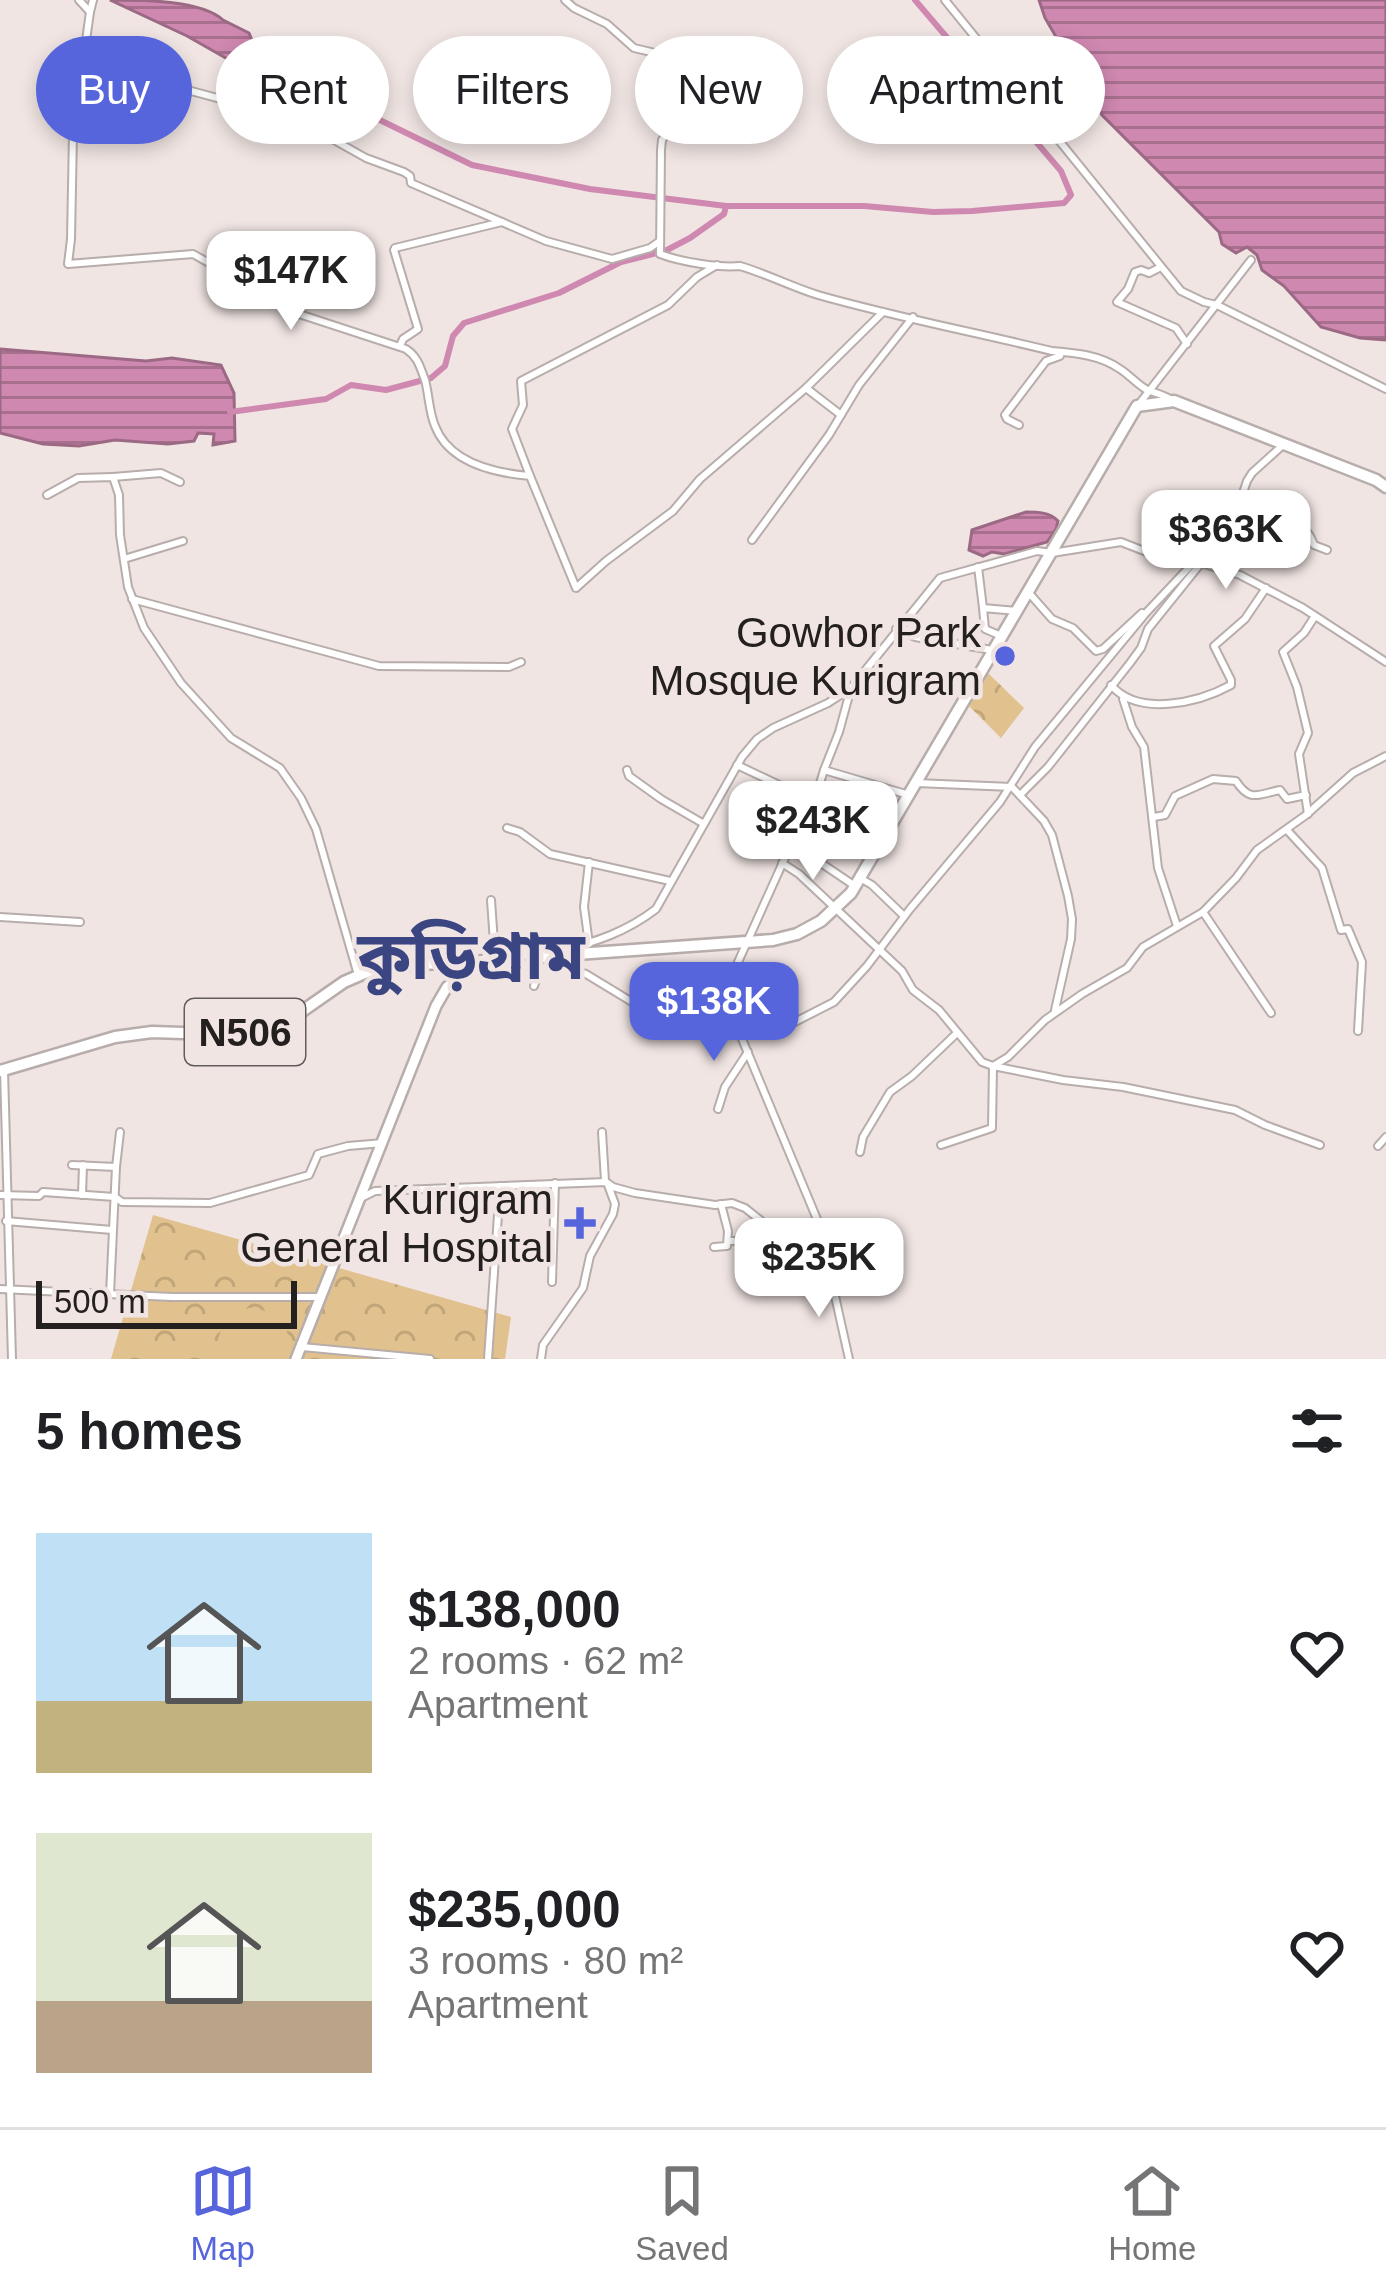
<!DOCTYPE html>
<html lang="en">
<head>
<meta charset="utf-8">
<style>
  body { margin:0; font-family:Arial,"Noto Sans Bengali",sans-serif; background:#f2f2f2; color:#202124; height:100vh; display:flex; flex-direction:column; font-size:45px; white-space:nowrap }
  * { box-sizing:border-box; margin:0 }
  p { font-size:39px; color:#757577 }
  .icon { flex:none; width:66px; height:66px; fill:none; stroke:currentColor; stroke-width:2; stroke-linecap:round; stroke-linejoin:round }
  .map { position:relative; height:1359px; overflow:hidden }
  .side { display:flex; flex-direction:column; background:#fff; flex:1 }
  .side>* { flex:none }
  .hud { position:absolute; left:36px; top:36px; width:1314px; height:108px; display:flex; gap:24px }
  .scale { position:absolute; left:36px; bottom:30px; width:261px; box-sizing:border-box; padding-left:12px; border:6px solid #24201f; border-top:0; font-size:33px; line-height:42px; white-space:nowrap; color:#24201f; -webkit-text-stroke:9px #f0e5e3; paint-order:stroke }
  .price { position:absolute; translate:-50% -102px; padding:0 27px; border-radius:24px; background:#fff; color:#222; font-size:39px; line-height:78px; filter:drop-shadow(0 3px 6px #0008) }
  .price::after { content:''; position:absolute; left:50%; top:72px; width:36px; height:27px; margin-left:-18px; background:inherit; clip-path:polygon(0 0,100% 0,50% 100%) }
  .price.on { background:#5665dc; color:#fff }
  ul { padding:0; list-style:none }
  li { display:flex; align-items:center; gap:36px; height:300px; padding:0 36px }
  li span { display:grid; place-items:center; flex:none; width:336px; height:240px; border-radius:0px; color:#555 }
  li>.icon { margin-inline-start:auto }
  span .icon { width:144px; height:144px; fill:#fffc; stroke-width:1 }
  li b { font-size:51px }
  h2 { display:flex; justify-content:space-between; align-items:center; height:144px; padding:0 36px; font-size:51px }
  .tag { padding:0 42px; border-radius:54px; background:#fff; box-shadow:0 6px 18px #0003; font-size:42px; line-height:108px }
  .tag.on { background:#5665dc; color:#fff }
  .menu { display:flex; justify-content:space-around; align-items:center; height:168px; border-top:3px solid #e0e0e0; background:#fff; font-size:33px; color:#757577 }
  .menu a { display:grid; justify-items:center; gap:6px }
  .menu .on { color:#5665dc }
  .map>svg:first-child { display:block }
  .park { fill:url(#park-crowns) }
  .garden { fill:#e1c18d }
  .water { fill:url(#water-rules); stroke:#9c6984; stroke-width:3 }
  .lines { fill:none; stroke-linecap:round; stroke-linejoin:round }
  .canal { stroke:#cf88b0; stroke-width:6 }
  .minor-casing { stroke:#b7adab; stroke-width:10 }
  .major-casing { stroke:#b7adab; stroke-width:14 }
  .highway-casing { stroke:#b7adab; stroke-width:15 }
  .minor { stroke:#fff; stroke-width:6 }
  .major { stroke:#fff; stroke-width:9 }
  .highway { stroke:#fff; stroke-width:10 }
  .poi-dot { fill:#5665dc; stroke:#f0e5e3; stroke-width:4.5 }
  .labels { text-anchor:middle; stroke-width:9; stroke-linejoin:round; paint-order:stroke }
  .shield { fill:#f0e5e3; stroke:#615b5a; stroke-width:3 }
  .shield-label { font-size:39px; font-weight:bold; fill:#24201f }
  .poi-label { font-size:42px; fill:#24201f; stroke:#f0e5e3; text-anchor:end }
  .town-label { font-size:66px; font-weight:bold; fill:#3b4581; stroke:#f0e5e3 }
</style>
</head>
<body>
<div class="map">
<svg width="1386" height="1359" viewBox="0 0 1386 1359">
  <defs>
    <pattern id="park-crowns" width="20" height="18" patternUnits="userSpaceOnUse" patternTransform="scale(3)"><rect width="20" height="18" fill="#e1c18d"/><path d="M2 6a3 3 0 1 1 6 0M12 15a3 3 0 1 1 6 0" fill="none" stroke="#c1a679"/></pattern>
    <pattern id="water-rules" width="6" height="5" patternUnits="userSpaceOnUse" patternTransform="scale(3)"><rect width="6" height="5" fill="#cf88b0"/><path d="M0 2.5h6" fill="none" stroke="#a86f8f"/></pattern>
  </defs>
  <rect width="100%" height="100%" fill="#f0e5e3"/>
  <g class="park">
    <polygon points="988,673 1024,708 1001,738 968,705"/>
    <polygon points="153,1215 511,1317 505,1359 111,1359"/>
  </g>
  <path class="garden" d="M248 1308C279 1309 295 1330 287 1359H221C213 1334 224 1316 248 1308Z"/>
  <g class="water">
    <path d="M110 0C143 0 201 0 223 20L249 33 255 47 266 58V63L248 66 245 69 187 36Z"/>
    <polygon points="1039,0 1386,0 1386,340 1360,338 1321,327 1284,286 1262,270 1257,255 1247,247 1236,253 1222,244 1219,232 1102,115 1045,18"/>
    <polygon points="0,349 146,361 172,358 221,365 234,393 235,441 213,445 214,434 198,433 194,441 168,444 115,440 79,446 43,444 0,433"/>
    <path d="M1026 512C1037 512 1050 512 1058 521L1056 529 1047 542 1004 554 992 552 983 556 969 550 972 530Z"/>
  </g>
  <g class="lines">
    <g class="canal">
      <polyline points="261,62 472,165 590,189 726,206 864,206 933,212 972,211 1064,203 1071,195 1061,171 915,0"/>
      <polyline points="230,412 326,399 351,385 386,390 431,378 445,366 453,336 464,323 559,293 621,262 665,251 690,238 724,214 726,206"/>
    </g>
    <defs>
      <g id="minor">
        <polyline points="79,0 90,12 93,0"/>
        <path d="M565 0 574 8 607 24 634 48 685 60C664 88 651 97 667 133L662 140 661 150 660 254C681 262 719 268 740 266 767 274 792 287 818 295 895 317 974 332 1052 351 1076 353 1100 355 1120 369 1128 374 1135 382 1144 388 1150 392 1162 394 1170 399"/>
        <polyline points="945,0 1181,291 1204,302 1217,305 1386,389"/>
        <path d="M90 12 73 133 71 239 68 264 193 254 299 314 406 349C418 357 420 367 425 380 429 395 429 412 435 426 449 463 495 473 530 476L576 588 606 561 673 511 700 479 806 388 883 312"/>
        <polyline points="970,70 988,54"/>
        <polyline points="80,80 157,89 180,88 258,109 325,135 366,158 404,172 410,176 411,183 546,241 612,259"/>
        <polyline points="395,248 502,222"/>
        <polyline points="394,250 418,329 403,339 400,346"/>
        <polyline points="612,259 650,248 660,241"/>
        <polyline points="1161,267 1149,273 1141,270 1135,272 1128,289 1117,302 1176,328 1187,344"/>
        <polyline points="806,388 841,415"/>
        <polyline points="1139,404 1251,260"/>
        <polyline points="1019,425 1007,419 1005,415 1046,361 1060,356 1061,352"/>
        <polyline points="530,476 512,429 523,405 521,381 668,305 697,277 717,265"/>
        <polyline points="113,477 161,473 180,482"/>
        <polyline points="47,495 78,478 113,477 119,495 120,535 128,587 144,628 181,683 231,738 280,768 301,798 316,829 358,975"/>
        <path d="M1232 525 1245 531 1250 527C1278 523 1302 512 1314 545L1327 550"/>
        <polyline points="752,540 829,435 859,385 913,317"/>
        <polyline points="124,559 183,541"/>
        <polyline points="1198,562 1232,525 1247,481 1252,473 1284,444"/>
        <polyline points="978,567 983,608"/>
        <polyline points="1029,593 1052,619 1073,628 1096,651 1103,649 1142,613"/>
        <polyline points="132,599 379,666 509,667 521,662"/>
        <polyline points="896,629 915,637 992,650"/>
        <polyline points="999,635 985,629 983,608 1017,611"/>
        <path d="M1111 685C1138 717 1198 703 1231 685V680L1214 646 1245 619 1266 588"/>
        <polyline points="851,688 839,732 824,770 909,795"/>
        <polyline points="1123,699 1132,727 1144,747 1158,868 1177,926"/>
        <polyline points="737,765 811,800 734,971 730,986 740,1034 819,1224 849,1359"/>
        <polyline points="627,770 629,776 661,799 704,824"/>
        <polyline points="916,783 1012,787 1044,821 1052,835 1068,896 1072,919 1071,939 1055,1010"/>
        <polyline points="1021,794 1048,767 1130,663 1141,648 1148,629 1201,563"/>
        <polyline points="811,800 817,793 824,770"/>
        <polyline points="1308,814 1299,754 1308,733 1297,687 1283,652 1304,633 1315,616"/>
        <path d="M1154 817 1165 815 1175 796 1213 779 1236 781C1250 803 1259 794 1280 790L1287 799 1306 795"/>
        <polyline points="507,828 520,832 550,854 670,881"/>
        <polyline points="1287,830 1322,868 1341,930 1348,929 1362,962 1358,1031"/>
        <polyline points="789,848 812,857 855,886"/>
        <polyline points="782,863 799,874 902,971 913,990 939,1010 982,1062 993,1066 1008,1057 1045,1020 1082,994 1127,968 1143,947 1203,912 1271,1013"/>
        <polyline points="860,878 872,885 904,916"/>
        <polyline points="491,900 495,957"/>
        <polyline points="1203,912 1236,878 1257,850 1306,815 1353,773 1386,756"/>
        <polyline points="0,917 80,922"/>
        <polyline points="589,944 584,907 589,862"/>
        <path d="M559 951C596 942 626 932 656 909L742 757 757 739 773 728 828 703 851 688 940 578 1037 551 1052 553 1121 542 1152 554 1201 563 1240 575 1303 608 1386 662"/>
        <polyline points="544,959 586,974 665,1022 708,1034 752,1034 787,1026 834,1002 867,966 910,909 1000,802 1035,747 1145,614 1194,562"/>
        <polyline points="534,986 538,975 533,975 535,958"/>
        <polyline points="4,1070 12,1359"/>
        <polyline points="718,1109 725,1087 748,1052"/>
        <polyline points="602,1132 605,1181"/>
        <polyline points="941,1145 992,1128 993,1066 1063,1080 1123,1087 1235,1110 1265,1125 1320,1145"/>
        <polyline points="1378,1146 1386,1137"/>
        <polyline points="860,1152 863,1137 890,1092 912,1076 957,1033"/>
        <polyline points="72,1165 116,1167 110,1294"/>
        <polyline points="116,1167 120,1132"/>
        <polyline points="0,1195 39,1196 43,1192 115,1197 122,1202 210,1203 309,1175 318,1154 348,1146 383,1143"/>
        <polyline points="82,1195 83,1165"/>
        <polyline points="361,1198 375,1191 606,1182 613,1187 635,1193 715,1205 732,1203 745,1208 809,1259 828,1270"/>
        <polyline points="6,1221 112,1230"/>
        <polyline points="728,1241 742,1241"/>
        <polyline points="525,1244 553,1245"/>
        <polyline points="714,1247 727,1246 728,1231 721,1204"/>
        <polyline points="552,1282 555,1183"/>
        <polyline points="0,1289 172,1297 320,1297"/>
        <polyline points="302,1347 430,1359"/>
        <polyline points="488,1359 500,1186"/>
        <polyline points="541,1359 543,1345 583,1288 590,1256 613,1214 615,1204 608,1185"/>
      </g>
      <polyline id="major" points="296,1359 436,1006 447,987 478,962"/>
      <polyline id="highway" points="0,1071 115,1037 152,1032 214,1034 262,1029 288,1021 344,982 374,969 417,964 478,962 514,953 563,955 773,940 797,934 821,921 851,893 1137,406 1174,401 1376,480 1386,487"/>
    </defs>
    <use href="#minor" class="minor-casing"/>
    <use href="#major" class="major-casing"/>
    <use href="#highway" class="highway-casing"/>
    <use href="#minor" class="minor"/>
    <use href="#major" class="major"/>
    <use href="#highway" class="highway"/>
  </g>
  <g class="poi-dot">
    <circle cx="1005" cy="656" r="12"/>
    <path d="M574 1205h12v12h12v12h-12v12h-12v-12h-12v-12h12z"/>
  </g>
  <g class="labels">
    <rect class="shield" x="185" y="999" width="120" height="66" rx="9"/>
    <g class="shield-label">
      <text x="245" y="1046">N506</text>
    </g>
    <g class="poi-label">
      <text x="981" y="647">Gowhor Park<tspan x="981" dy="48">Mosque Kurigram</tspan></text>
      <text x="553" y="1214">Kurigram<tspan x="553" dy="48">General Hospital</tspan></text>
    </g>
    <g class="town-label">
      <text x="471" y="979">কুড়িগ্রাম</text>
    </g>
  </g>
</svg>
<div class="scale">500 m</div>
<b class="price" style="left:291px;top:333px">$147K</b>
<b class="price" style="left:1226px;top:592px">$363K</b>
<b class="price" style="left:813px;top:883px">$243K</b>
<b class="price on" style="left:714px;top:1064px">$138K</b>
<b class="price" style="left:819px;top:1320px">$235K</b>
<div class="hud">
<a class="tag on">Buy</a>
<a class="tag">Rent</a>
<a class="tag">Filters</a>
<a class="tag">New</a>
<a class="tag">Apartment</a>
</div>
</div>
<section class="side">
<h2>5 homes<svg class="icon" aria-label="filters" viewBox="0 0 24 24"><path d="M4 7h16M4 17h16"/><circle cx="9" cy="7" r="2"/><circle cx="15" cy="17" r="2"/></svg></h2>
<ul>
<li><span style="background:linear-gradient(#bfe0f5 70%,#c2b280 0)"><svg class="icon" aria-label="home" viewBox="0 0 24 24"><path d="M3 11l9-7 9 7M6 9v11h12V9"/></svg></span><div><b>$138,000</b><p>2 rooms · 62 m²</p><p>Apartment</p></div><svg class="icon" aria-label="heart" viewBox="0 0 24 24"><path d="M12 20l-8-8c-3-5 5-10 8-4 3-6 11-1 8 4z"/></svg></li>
<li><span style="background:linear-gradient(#dfe7d0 70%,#b9a48a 0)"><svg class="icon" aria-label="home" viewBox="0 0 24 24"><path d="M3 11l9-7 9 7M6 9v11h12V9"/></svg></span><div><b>$235,000</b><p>3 rooms · 80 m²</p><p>Apartment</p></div><svg class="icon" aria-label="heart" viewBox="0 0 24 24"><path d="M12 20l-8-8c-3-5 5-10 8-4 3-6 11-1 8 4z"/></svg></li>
</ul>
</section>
<nav class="menu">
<a class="on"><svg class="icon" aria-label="map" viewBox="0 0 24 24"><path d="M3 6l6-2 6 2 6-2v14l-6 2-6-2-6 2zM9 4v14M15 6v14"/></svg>Map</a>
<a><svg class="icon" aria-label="saved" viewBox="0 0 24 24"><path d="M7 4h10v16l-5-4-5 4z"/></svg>Saved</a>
<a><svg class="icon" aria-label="home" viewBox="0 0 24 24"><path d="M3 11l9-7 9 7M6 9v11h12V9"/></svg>Home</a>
</nav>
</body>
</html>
